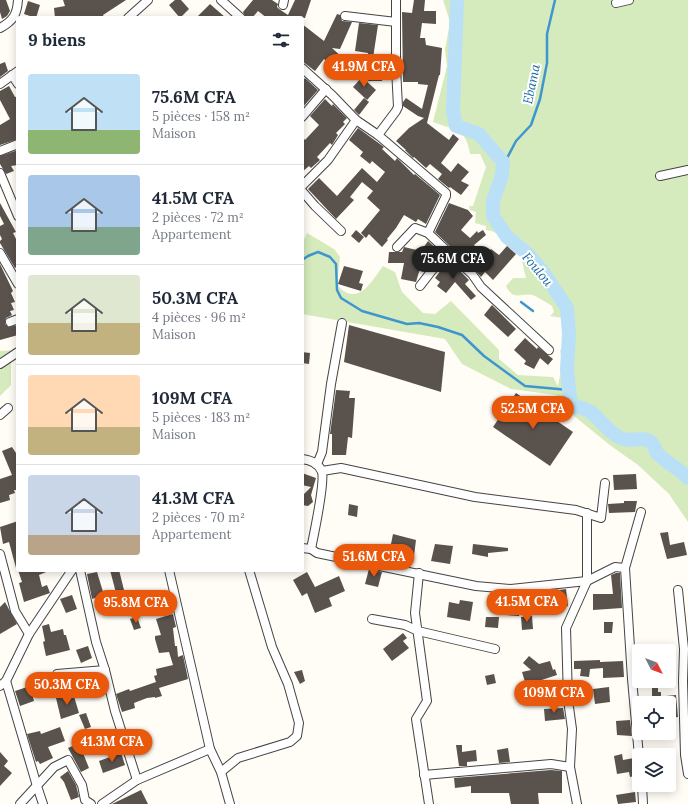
<!DOCTYPE html>
<html lang="fr">
<head>
<meta charset="utf-8">
<style>
  body { margin:0; font-family:Lora,serif; background:#f2f2f3; color:#1f2937; height:100vh; display:flex; flex-direction:column; font-size:15px; white-space:nowrap }
  * { box-sizing:border-box; margin:0 }
  p { font-size:13px; color:#747a83 }
  .icon { flex:none; width:22px; height:22px; fill:none; stroke:currentColor; stroke-width:2; stroke-linecap:round; stroke-linejoin:round }
  .map { position:relative; flex:1; overflow:hidden }
  .details { position:absolute; left:16px; top:16px; width:288px; height:556px; display:flex; flex-direction:column; background:#fff; border-radius:4px; box-shadow:0 2px 10px #0003 }
  .details>* { flex:none }
  .needle { width:26px; rotate:132deg }
  .buttons { position:absolute; left:632px; top:644px; display:grid; gap:8px }
  .buttons a { display:grid; place-items:center; width:44px; height:44px; border-radius:4px; background:#fff; box-shadow:0 2px 10px #0003; font-size:20px }
  .price { position:absolute; translate:-50% -34px; padding:0 9px; border-radius:14px; background:#ea580c; color:#fff; font-size:13px; line-height:26px; filter:drop-shadow(0 1px 2px #0008) }
  .price::after { content:''; position:absolute; left:50%; top:24px; width:12px; height:9px; margin-left:-6px; background:inherit; clip-path:polygon(0 0,100% 0,50% 100%) }
  .price.current { background:#222; color:#fff }
  ul { padding:0; list-style:none }
  li { display:flex; align-items:center; gap:12px; height:100px; padding:0 12px }
  li+li { border-top:1px solid #e0e1e3 }
  li span { display:grid; place-items:center; flex:none; width:112px; height:80px; border-radius:4px; color:#555 }
  li>.icon { margin-inline-start:auto }
  span .icon { width:48px; height:48px; fill:#fffc; stroke-width:1 }
  li b { font-size:17px }
  h2 { display:flex; justify-content:space-between; align-items:center; height:48px; padding:0 12px; font-size:17px }
  .map>svg:first-child { display:block }
  .green { fill:#d5ebbd }
  .lines { fill:none; stroke-linecap:round; stroke-linejoin:round }
  .stream { stroke:#3f96cf; stroke-width:2.5 }
  .river { stroke:#b9e0f7; stroke-width:14 }
  .building { fill:#5a524d }
  .street-casing { stroke:#444; stroke-width:10 }
  .street { stroke:#fff; stroke-width:8 }
  .labels { text-anchor:middle; stroke-width:4; stroke-linejoin:round; paint-order:stroke }
  .water-label { font-size:13px; font-style:italic; fill:#1768a6; stroke:#fff }
</style>
</head>
<body>
<div class="map">
<svg width="688" height="804" viewBox="0 0 688 804">
  <rect width="100%" height="100%" fill="#fffdf5"/>
  <g class="green">
    <path d="M443 0H688V522L669 494 638 465 611 446 568 411 556 395 511 389 462 364 445 339 302 314V244L307 233 334 249 340 257 337 285C358 308 371 282 383 266L395 272 402 292 423 313 435 314 451 301 499 350V359L518 375 553 377 558 386 563 360 560 351 565 342 563 318 550 316 554 312 552 306C546 302 539 298 533 295 521 292 514 302 506 286L513 278H526C521 259 522 248 503 237 497 234 494 231 486 230V226L475 223 476 212 470 210 469 206H473L486 167 480 154H470C466 127 455 131 433 122L447 66 445 50 450 22Z"/>
    <polygon points="18,350 18,358 11,359 11,385 0,396 0,351"/>
  </g>
  <g class="lines">
    <g class="stream">
      <polyline points="503,162 506,160 516,141 531,125 540,99 547,63 547,34 555,0"/>
      <polyline points="302,260 308,256 318,252 330,257 336,264 337,290 341,298 362,311 407,324 419,323 438,327 462,335 484,356 525,386 569,390"/>
      <polyline points="521,302 533,311"/>
    </g>
    <path class="river" d="M457 0 453 111 456 126 479 134 503 162 502 175 493 201V216L507 237 528 254 544 273 567 308 569 334 567 369 569 390 571 402 575 407C598 409 600 427 619 437 629 444 642 435 651 442 654 445 655 449 657 453 666 463 679 468 688 478"/>
  </g>
  <g class="building">
    <polygon points="0,0 6,0 10,11 7,16 2,19 0,12"/>
    <polygon points="63,0 126,0 103,15 104,18 55,18 54,8 65,6"/>
    <polygon points="175,0 181,0 189,9 180,18 169,5"/>
    <polygon points="253,0 272,0 278,4 277,7 279,9 288,15 295,0 311,0 305,18 267,18 258,11 252,18 246,18 243,12"/>
    <polygon points="414,0 425,0 424,11 436,11 436,24 422,23 420,38 425,38 426,45 442,48 440,75 439,75 427,123 449,140 453,134 459,139 441,163 451,172 458,163 469,172 461,181 469,185 461,195 450,187 449,188 438,179 442,174 430,164 426,168 414,157 413,158 405,150 406,150 396,141 409,128 424,118 418,116 403,106 403,102 406,98 422,109 428,85 418,84 418,82 403,82 402,12 412,13"/>
    <polygon points="28,1 40,5 36,18 24,14"/>
    <polygon points="210,4 226,18 196,18"/>
    <polygon points="337,14 340,15 342,21 352,22 340,49 332,48 344,59 344,61 336,70 324,59 315,71 302,61 302,24 324,41"/>
    <polygon points="359,23 378,25 373,58 383,59 382,81 367,81 368,53 355,51"/>
    <polygon points="5,62 8,71 0,77 0,64"/>
    <polygon points="362,77 376,90 367,100 353,87"/>
    <polygon points="305,78 318,90 302,108 302,81"/>
    <polygon points="9,86 15,97 18,96 18,139 0,145 0,125 10,119 0,100 0,91"/>
    <polygon points="364,98 369,102 359,115 354,110"/>
    <polygon points="325,99 332,106 333,104 347,118 343,122 345,124 336,133 338,135 332,145 330,143 317,157 320,160 311,168 309,166 302,172 302,136 305,140 319,125 310,116"/>
    <polygon points="358,128 384,147 382,149 395,161 397,158 414,175 415,174 440,195 426,224 418,219 416,222 404,215 396,228 387,239 388,240 382,247 369,234 366,238 361,233 380,210 367,198 373,191 362,182 350,197 354,200 336,219 308,189 319,178 337,196 362,168 377,182 385,172 372,161 370,164 360,156 363,152 349,140"/>
    <polygon points="18,150 18,165 11,166 14,171 6,174 0,164 0,156"/>
    <polygon points="0,203 16,232 13,233 18,243 18,266 15,268 0,243 0,241 2,239 0,235 0,226 4,224 0,216"/>
    <polygon points="449,203 468,210 473,216 461,230 470,238 477,231 478,233 483,230 486,235 474,245 485,256 491,249 499,255 507,246 516,254 493,280 485,272 481,277 475,270 481,264 470,253 459,247 455,251 435,232"/>
    <polygon points="356,230 364,237 359,243 351,236"/>
    <polygon points="428,241 439,251 431,262 429,265 422,262 416,282 401,279 404,263 388,263 389,252 402,252 404,247 421,251"/>
    <polygon points="449,260 469,280 465,284 476,296 471,300 455,282 446,293 437,286 440,282 435,278"/>
    <polygon points="0,264 13,291 11,293 15,302 11,303 14,310 10,311 12,315 6,318 5,324 9,327 18,325 18,335 0,340"/>
    <polygon points="344,266 363,271 359,283 363,284 361,291 338,284"/>
    <polygon points="492,305 516,329 508,337 484,315"/>
    <polygon points="349,325 445,352 441,392 344,362"/>
    <polygon points="525,338 537,349 538,347 553,359 548,365 540,358 534,369 524,364 526,361 514,350"/>
    <polygon points="302,352 310,353 309,364 302,363"/>
    <polygon points="336,390 350,391 349,398 355,398 352,438 348,437 346,455 332,455 332,434 330,434"/>
    <polygon points="516,393 573,432 550,466 493,427"/>
    <polygon points="12,447 18,456 18,490 14,490 15,493 9,495 10,500 0,503 0,479 12,475 2,451"/>
    <polygon points="302,473 316,478 311,495 313,502 308,506 302,505 302,496 311,487 302,485"/>
    <polygon points="636,474 637,489 614,490 613,475"/>
    <polygon points="624,501 637,501 635,512 609,513 608,504 624,503"/>
    <polygon points="349,504 358,506 357,517 348,515"/>
    <polygon points="18,521 18,567 16,568 9,542 3,544 0,527"/>
    <polygon points="668,532 670,545 684,542 687,555 667,559 660,533"/>
    <polygon points="393,534 416,540 414,556 389,554"/>
    <polygon points="435,544 453,546 450,564 431,561"/>
    <polygon points="473,544 508,548 508,551 488,553 488,557 472,554"/>
    <polygon points="369,569 382,572 378,587 365,584"/>
    <polygon points="18,570 51,570 39,575 42,587 47,585 50,593 24,602 19,583 22,582"/>
    <polygon points="110,570 119,570 124,590 116,593"/>
    <polygon points="97,572 104,595 92,599 87,574"/>
    <polygon points="307,572 315,587 339,576 345,591 329,598 332,606 315,613 307,593 302,596 293,580"/>
    <polygon points="616,573 620,573 622,608 593,610 593,594 613,594 611,575"/>
    <polygon points="566,589 568,606 549,609 546,592"/>
    <polygon points="140,593 145,603 145,610 132,613 127,596"/>
    <polygon points="506,594 520,594 519,616 505,615"/>
    <polygon points="72,595 77,609 66,613 60,599"/>
    <polygon points="460,600 473,602 470,621 447,617 449,602 459,604"/>
    <polygon points="5,602 17,624 0,634 0,607"/>
    <polygon points="173,614 176,627 173,628 175,646 177,646 178,657 183,655 188,679 159,688 162,696 155,698 155,697 147,698 134,703 135,708 122,712 116,694 129,689 130,691 156,682 154,676 157,675 156,669 173,665 169,652 159,653 155,639 155,636 161,635 156,619"/>
    <polygon points="532,616 533,629 522,630 521,617"/>
    <polygon points="137,617 141,628 134,630 130,619"/>
    <polygon points="486,617 499,617 498,628 485,627"/>
    <polygon points="604,622 613,622 612,633 604,633"/>
    <polygon points="49,624 51,632 63,629 64,635 66,635 70,650 46,656 43,642 45,641 42,626"/>
    <polygon points="403,633 407,638 403,641 409,648 392,661 383,649"/>
    <polygon points="88,646 92,658 81,663 76,650"/>
    <polygon points="529,656 539,664 550,661 553,670 555,669 557,675 526,685 522,672 531,670 523,663"/>
    <polygon points="600,660 600,662 623,661 624,677 603,678 603,668 590,669 589,677 580,676 581,669 574,669 574,661"/>
    <polygon points="302,670 305,681 300,684 294,672"/>
    <polygon points="494,674 496,683 487,685 485,676"/>
    <polygon points="652,684 658,684 658,692 661,692 661,700 652,700"/>
    <polygon points="30,686 34,701 20,706 15,691"/>
    <polygon points="609,687 610,702 595,704 593,689"/>
    <polygon points="73,693 79,713 61,719 56,698"/>
    <polygon points="676,695 678,717 669,718 669,703 667,703 666,696"/>
    <polygon points="563,708 565,719 545,721 544,709"/>
    <polygon points="86,713 91,727 85,729 79,715"/>
    <polygon points="630,720 632,736 617,735 616,721"/>
    <polygon points="60,727 65,741 48,747 53,758 40,764 38,761 36,762 27,734 40,731 41,734"/>
    <polygon points="79,743 89,768 81,772 68,748"/>
    <polygon points="456,745 462,745 462,752 476,750 477,761 467,762 467,766 459,766"/>
    <polygon points="508,748 510,762 499,763 497,750"/>
    <polygon points="0,752 8,761 4,766 12,773 0,786"/>
    <polygon points="121,753 125,765 103,773 99,761"/>
    <polygon points="622,754 623,760 634,758 636,760 639,775 630,777 629,772 617,774 614,756"/>
    <polygon points="551,770 562,771 562,793 538,793 539,804 511,804 509,793 471,793 471,786 455,788 454,778"/>
    <polygon points="68,771 76,785 79,797 71,800 64,782 60,777"/>
    <polygon points="141,790 148,804 112,804"/>
    <polygon points="635,792 636,802 618,804 616,795"/>
  </g>
  <g class="lines">
    <defs>
      <g id="street">
        <polyline points="221,0 241,18"/>
        <polyline points="616,3 629,0"/>
        <polyline points="283,5 284,0"/>
        <polyline points="345,16 396,22"/>
        <polyline points="128,18 148,0"/>
        <path d="M0 28C13 21 17 15 18 0"/>
        <polyline points="302,68 333,96 356,120 378,135 446,193 446,196 428,233"/>
        <polyline points="12,75 18,84"/>
        <polyline points="0,84 18,71"/>
        <polyline points="302,117 326,89"/>
        <polyline points="378,135 396,111 398,107 396,68 396,0"/>
        <polyline points="0,151 18,144"/>
        <polyline points="0,173 18,216"/>
        <polyline points="660,176 688,170"/>
        <polyline points="302,186 328,160 356,120"/>
        <polyline points="302,191 315,206 341,231"/>
        <polyline points="397,247 415,228 428,233 447,251 472,274 481,287 549,350"/>
        <polyline points="0,253 18,284"/>
        <polyline points="420,286 447,251"/>
        <polyline points="10,322 18,319"/>
        <polyline points="0,364 18,352"/>
        <polyline points="0,415 8,408"/>
        <path d="M302 459C310 460 319 463 322 472 325 483 314 534 311 549L302 548"/>
        <polyline points="317,464 322,452 331,384 342,323"/>
        <polyline points="322,471 341,468 475,497 576,510 601,518 605,483"/>
        <polyline points="311,549 317,553 476,586 511,589 587,581 615,567 625,568"/>
        <polyline points="0,554 15,611 29,634"/>
        <polyline points="80,570 96,642 105,670 115,711 137,780"/>
        <polyline points="169,570 210,749 221,772 230,804"/>
        <polyline points="419,573 415,613 427,701 416,719 429,804"/>
        <polyline points="678,590 684,649 683,681 685,755 688,774"/>
        <polyline points="372,619 405,625 418,631 495,649"/>
        <polyline points="57,674 105,670"/>
        <polyline points="6,681 37,786 43,804"/>
        <polyline points="0,686 6,681 29,634 72,570"/>
        <polyline points="639,756 632,679 625,568 641,512"/>
        <polyline points="221,772 238,758 290,742 297,736 299,723 288,684 272,647 249,570"/>
        <polyline points="424,775 551,764 570,767"/>
        <polyline points="642,785 643,804"/>
        <polyline points="20,804 54,767 68,760 82,785 85,800 91,804"/>
        <polyline points="102,804 137,780 210,749"/>
        <polyline points="577,804 570,767 572,729 568,700 566,628 587,581 587,513"/>
      </g>
    </defs>
    <use href="#street" class="street-casing"/>
    <use href="#street" class="street"/>
  </g>
  <g class="labels">
    <g class="water-label">
      <text transform="translate(531 84) rotate(-78)" y="5">Ebama</text>
      <text transform="translate(538 269) rotate(50)" y="5">Foulou</text>
    </g>
  </g>
</svg>
<div class="buttons">
<a><svg class="needle" viewBox="-14 -14 28 28"><path d="M0-13l5 13h-10z" fill="#e53935"/><path d="M0 13l5-13h-10z" fill="#747a83"/></svg></a>
<a><svg class="icon" aria-label="locate" viewBox="0 0 24 24"><circle cx="12" cy="12" r="6"/><path d="M12 2v4M12 18v4M2 12h4M18 12h4"/></svg></a>
<a><svg class="icon" aria-label="layers" viewBox="0 0 24 24"><path d="M12 4l9 5-9 5-9-5zM3 14l9 5 9-5"/></svg></a>
</div>
<b class="price" style="left:364px;top:88px">41.9M CFA</b>
<b class="price current" style="left:453px;top:280px">75.6M CFA</b>
<b class="price" style="left:533px;top:430px">52.5M CFA</b>
<b class="price" style="left:374px;top:578px">51.6M CFA</b>
<b class="price" style="left:527px;top:623px">41.5M CFA</b>
<b class="price" style="left:136px;top:624px">95.8M CFA</b>
<b class="price" style="left:67px;top:706px">50.3M CFA</b>
<b class="price" style="left:554px;top:714px">109M CFA</b>
<b class="price" style="left:112px;top:763px">41.3M CFA</b>
<section class="details">
<h2>9 biens<svg class="icon" aria-label="filters" viewBox="0 0 24 24"><path d="M4 7h16M4 17h16"/><circle cx="9" cy="7" r="2"/><circle cx="15" cy="17" r="2"/></svg></h2>
<ul>
<li><span style="background:linear-gradient(#bfe0f5 70%,#8fb573 0)"><svg class="icon" aria-label="home" viewBox="0 0 24 24"><path d="M3 11l9-7 9 7M6 9v11h12V9"/></svg></span><div><b>75.6M CFA</b><p>5 pièces · 158 m²</p><p>Maison</p></div></li>
<li><span style="background:linear-gradient(#a9c7e8 65%,#7fa58c 0)"><svg class="icon" aria-label="home" viewBox="0 0 24 24"><path d="M3 11l9-7 9 7M6 9v11h12V9"/></svg></span><div><b>41.5M CFA</b><p>2 pièces · 72 m²</p><p>Appartement</p></div></li>
<li><span style="background:linear-gradient(#dfe7d0 60%,#c2b280 0)"><svg class="icon" aria-label="home" viewBox="0 0 24 24"><path d="M3 11l9-7 9 7M6 9v11h12V9"/></svg></span><div><b>50.3M CFA</b><p>4 pièces · 96 m²</p><p>Maison</p></div></li>
<li><span style="background:linear-gradient(#ffd9b3 65%,#c2b280 0)"><svg class="icon" aria-label="home" viewBox="0 0 24 24"><path d="M3 11l9-7 9 7M6 9v11h12V9"/></svg></span><div><b>109M CFA</b><p>5 pièces · 183 m²</p><p>Maison</p></div></li>
<li><span style="background:linear-gradient(#c9d6e8 75%,#b9a48a 0)"><svg class="icon" aria-label="home" viewBox="0 0 24 24"><path d="M3 11l9-7 9 7M6 9v11h12V9"/></svg></span><div><b>41.3M CFA</b><p>2 pièces · 70 m²</p><p>Appartement</p></div></li>
</ul>
</section>
</div>
</body>
</html>
